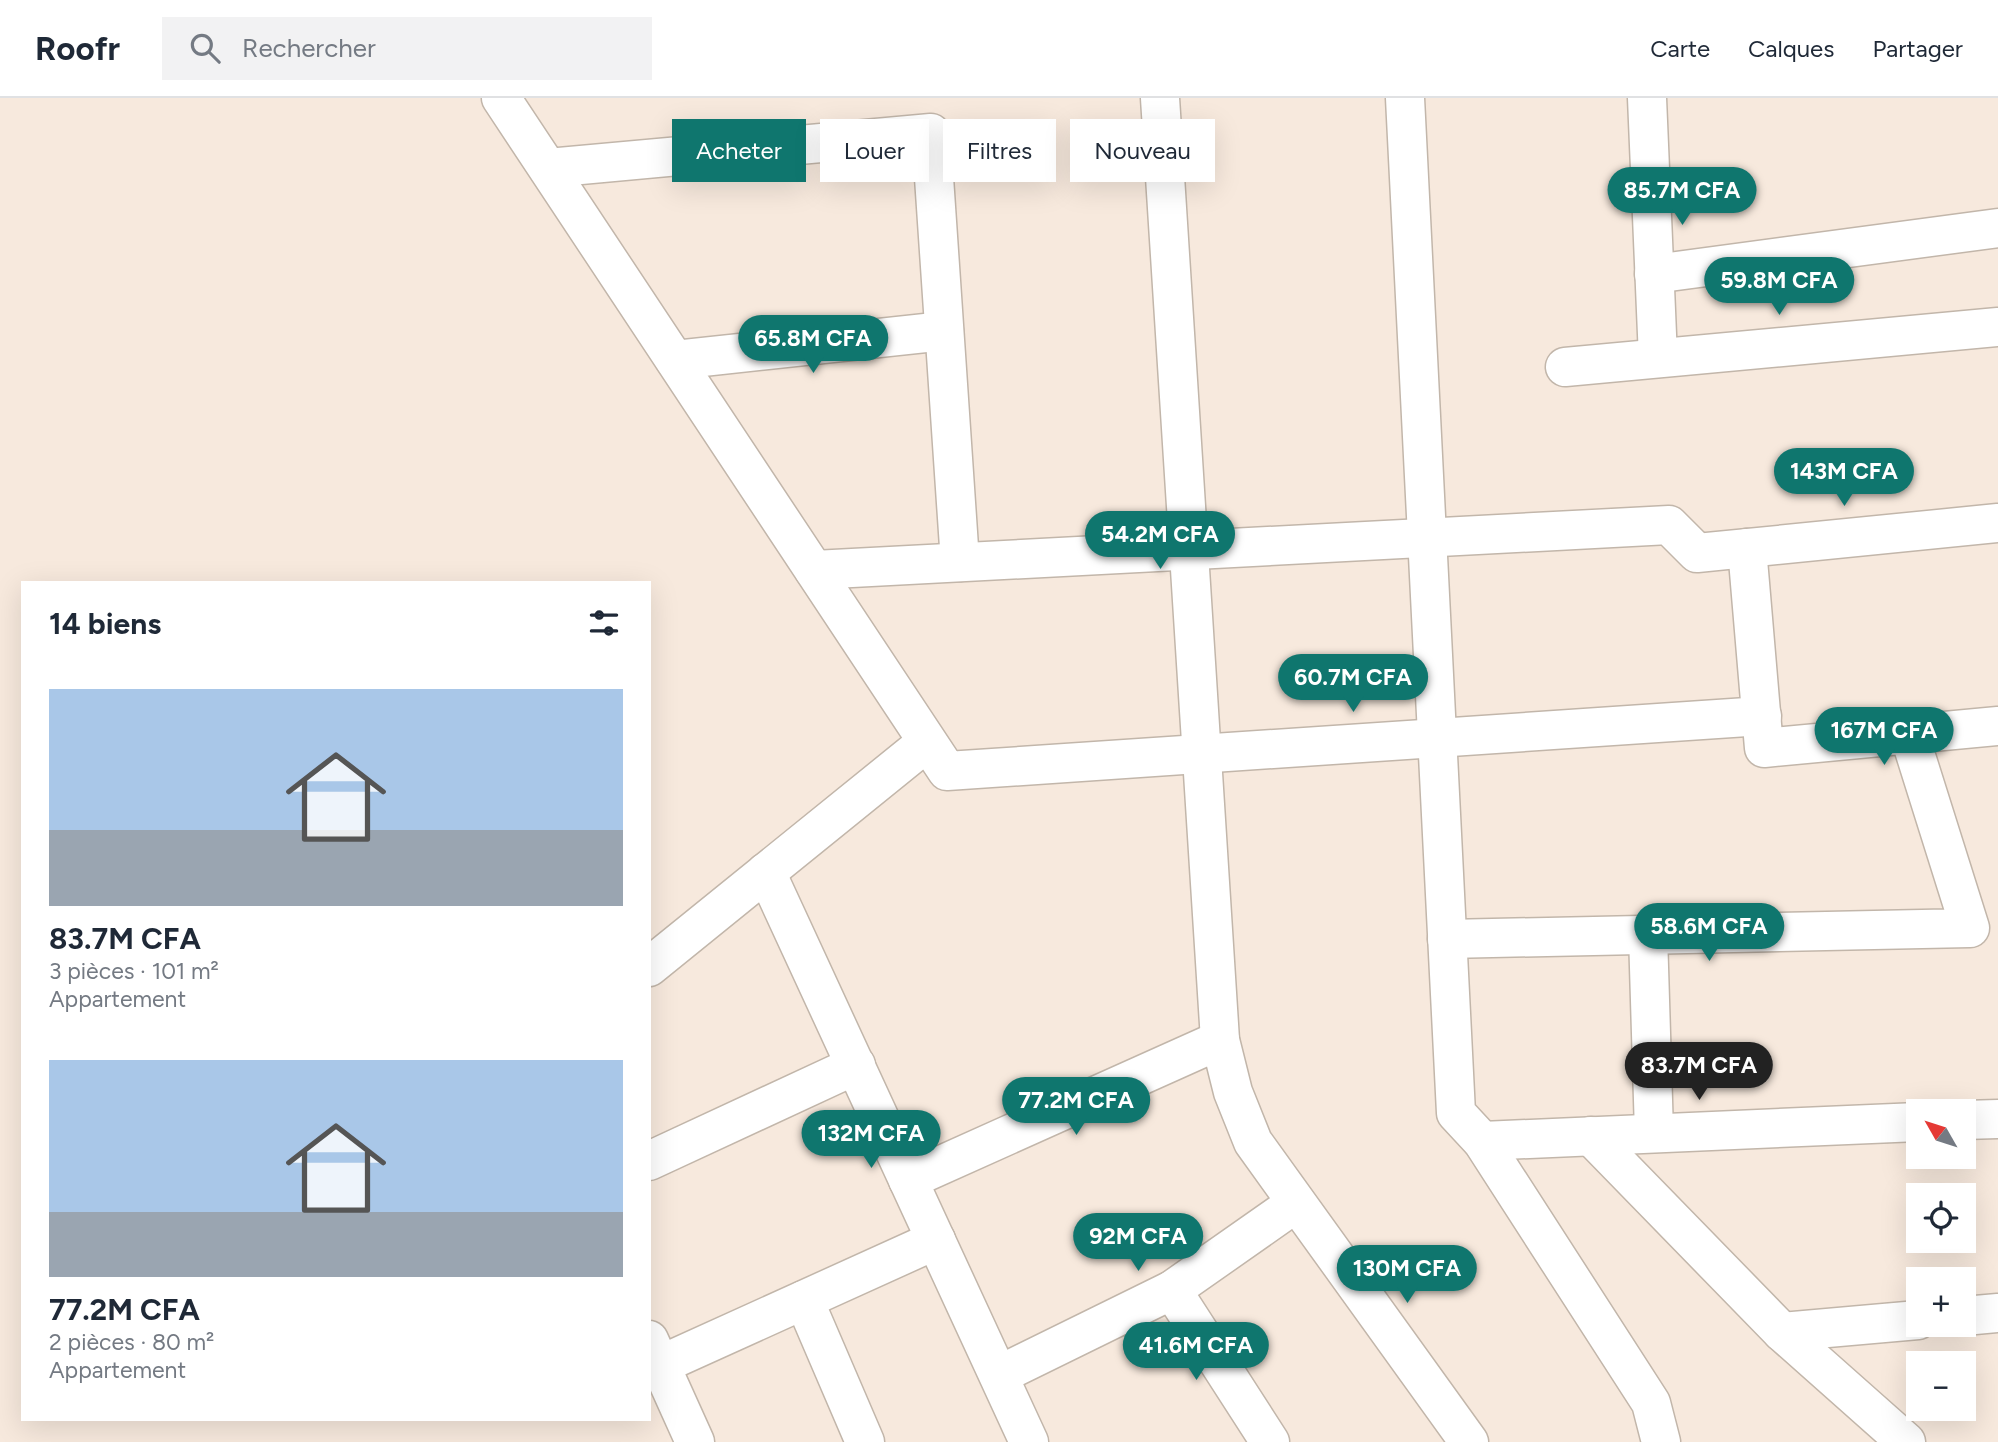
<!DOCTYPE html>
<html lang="fr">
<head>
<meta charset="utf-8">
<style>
  body { margin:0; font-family:Figtree,sans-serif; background:#f2f2f3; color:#1f2937; height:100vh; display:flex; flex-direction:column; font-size:26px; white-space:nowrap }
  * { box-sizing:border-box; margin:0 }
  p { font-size:23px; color:#747a83 }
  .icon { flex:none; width:38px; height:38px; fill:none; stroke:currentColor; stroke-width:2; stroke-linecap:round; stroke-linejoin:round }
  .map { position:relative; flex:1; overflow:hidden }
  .drawer { position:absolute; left:21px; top:483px; width:630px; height:840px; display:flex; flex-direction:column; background:#fff; border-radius:0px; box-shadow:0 7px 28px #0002 }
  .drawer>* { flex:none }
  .top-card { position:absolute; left:672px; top:21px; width:665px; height:63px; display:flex; gap:14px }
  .needle { width:46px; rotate:309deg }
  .controls { position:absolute; left:1906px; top:1001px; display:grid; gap:14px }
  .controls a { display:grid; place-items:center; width:70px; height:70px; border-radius:0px; background:#fff; box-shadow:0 7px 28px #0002; font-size:35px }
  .price { position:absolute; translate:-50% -60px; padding:0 16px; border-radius:24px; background:#0f766e; color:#fff; font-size:23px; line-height:46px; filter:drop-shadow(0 2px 4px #0008) }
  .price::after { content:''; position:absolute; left:50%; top:42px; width:21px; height:16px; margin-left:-10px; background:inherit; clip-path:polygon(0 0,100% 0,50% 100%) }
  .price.active { background:#222; color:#fff }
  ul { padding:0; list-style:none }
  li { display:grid; align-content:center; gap:14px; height:371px; padding:0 28px }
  li span { display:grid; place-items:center; height:217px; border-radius:0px; color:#555 }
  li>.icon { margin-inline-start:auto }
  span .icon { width:126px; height:126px; fill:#fffc; stroke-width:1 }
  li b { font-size:30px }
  h2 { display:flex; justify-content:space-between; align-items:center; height:84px; padding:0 28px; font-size:30px }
  .chip { padding:0 24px; border-radius:0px; background:#fff; box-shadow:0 7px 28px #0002; font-size:24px; line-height:63px }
  .chip.active { background:#0f766e; color:#fff }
  header { display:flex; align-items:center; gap:42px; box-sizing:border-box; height:98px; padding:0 35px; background:#fff; border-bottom:2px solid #e0e1e3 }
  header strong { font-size:33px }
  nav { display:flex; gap:38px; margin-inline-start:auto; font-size:24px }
  .search { width:490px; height:63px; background:#f2f2f3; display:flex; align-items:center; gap:18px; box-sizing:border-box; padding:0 24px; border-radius:0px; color:#747a83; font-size:26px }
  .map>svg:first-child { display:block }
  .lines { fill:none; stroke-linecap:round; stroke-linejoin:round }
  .minor-casing { stroke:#c2b6aa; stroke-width:41 }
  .minor { stroke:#fff; stroke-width:38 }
</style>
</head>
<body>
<header>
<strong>Roofr</strong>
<div class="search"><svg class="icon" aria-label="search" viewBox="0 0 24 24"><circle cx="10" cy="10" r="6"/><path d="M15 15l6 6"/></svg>Rechercher</div>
<nav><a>Carte</a><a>Calques</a><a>Partager</a></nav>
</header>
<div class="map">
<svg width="1998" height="1344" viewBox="0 0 1998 1344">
  <rect width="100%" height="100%" fill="#f7e9dd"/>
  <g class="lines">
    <defs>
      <g id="minor">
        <polyline points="501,0 947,673 1762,618"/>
        <polyline points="1160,0 1220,942 1233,994 1253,1044 1469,1344"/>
        <polyline points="1405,0 1456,1015 1482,1043 1651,1305 1661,1344"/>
        <polyline points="1647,0 1658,260"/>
        <polyline points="548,70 931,35 960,464"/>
        <polyline points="1654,176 1998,130"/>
        <polyline points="675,262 944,233"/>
        <polyline points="1565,269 1998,229"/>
        <polyline points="1747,450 1764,650 1998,628"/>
        <polyline points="814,472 1669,427 1697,455 1998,425"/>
        <polyline points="766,774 1029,1344"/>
        <polyline points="1648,836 1654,1035"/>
        <polyline points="1447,841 1970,830 1909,636"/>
        <polyline points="649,869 927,644"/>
        <polyline points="1964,1022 1998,1021"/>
        <polyline points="1591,1038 1782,1234 1906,1344"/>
        <polyline points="1482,1043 1918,1024"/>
        <polyline points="649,1063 856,967"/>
        <polyline points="908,1082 1220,942"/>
        <polyline points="1172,1192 1270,1344"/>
        <polyline points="804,1202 865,1344"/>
        <polyline points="1964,1218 1998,1215"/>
        <polyline points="1782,1234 1918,1222"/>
        <polyline points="649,1242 695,1344"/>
        <polyline points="660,1267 936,1142"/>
        <polyline points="999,1277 1172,1192 1296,1105"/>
      </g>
    </defs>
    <use href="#minor" class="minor-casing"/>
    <use href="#minor" class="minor"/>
  </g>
</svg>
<div class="controls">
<a><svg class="needle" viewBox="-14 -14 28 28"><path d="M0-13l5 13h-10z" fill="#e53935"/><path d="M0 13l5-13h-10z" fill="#747a83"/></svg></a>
<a><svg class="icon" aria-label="locate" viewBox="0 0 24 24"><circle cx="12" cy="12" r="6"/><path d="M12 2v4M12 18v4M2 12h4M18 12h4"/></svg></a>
<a>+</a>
<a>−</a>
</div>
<b class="price" style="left:1682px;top:129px">85.7M CFA</b>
<b class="price" style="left:1779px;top:219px">59.8M CFA</b>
<b class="price" style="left:813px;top:277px">65.8M CFA</b>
<b class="price" style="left:1844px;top:410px">143M CFA</b>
<b class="price" style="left:1160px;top:473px">54.2M CFA</b>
<b class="price" style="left:1353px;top:616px">60.7M CFA</b>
<b class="price" style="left:1884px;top:669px">167M CFA</b>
<b class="price" style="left:1709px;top:865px">58.6M CFA</b>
<b class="price active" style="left:1699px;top:1004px">83.7M CFA</b>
<b class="price" style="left:1076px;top:1039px">77.2M CFA</b>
<b class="price" style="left:871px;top:1072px">132M CFA</b>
<b class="price" style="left:1138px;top:1175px">92M CFA</b>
<b class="price" style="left:1407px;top:1207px">130M CFA</b>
<b class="price" style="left:1196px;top:1284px">41.6M CFA</b>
<div class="top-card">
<a class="chip active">Acheter</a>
<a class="chip">Louer</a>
<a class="chip">Filtres</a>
<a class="chip">Nouveau</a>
</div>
<section class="drawer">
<h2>14 biens<svg class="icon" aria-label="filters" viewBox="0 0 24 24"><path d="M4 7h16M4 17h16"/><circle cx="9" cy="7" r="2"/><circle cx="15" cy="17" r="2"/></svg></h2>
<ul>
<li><span style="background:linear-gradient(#a9c7e8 65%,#9aa5b1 0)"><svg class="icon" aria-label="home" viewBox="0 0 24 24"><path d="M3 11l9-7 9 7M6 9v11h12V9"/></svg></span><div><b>83.7M CFA</b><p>3 pièces · 101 m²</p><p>Appartement</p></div></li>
<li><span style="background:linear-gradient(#a9c7e8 70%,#9aa5b1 0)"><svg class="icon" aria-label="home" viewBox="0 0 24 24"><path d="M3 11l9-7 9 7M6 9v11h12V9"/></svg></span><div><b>77.2M CFA</b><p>2 pièces · 80 m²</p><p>Appartement</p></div></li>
</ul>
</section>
</div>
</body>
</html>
